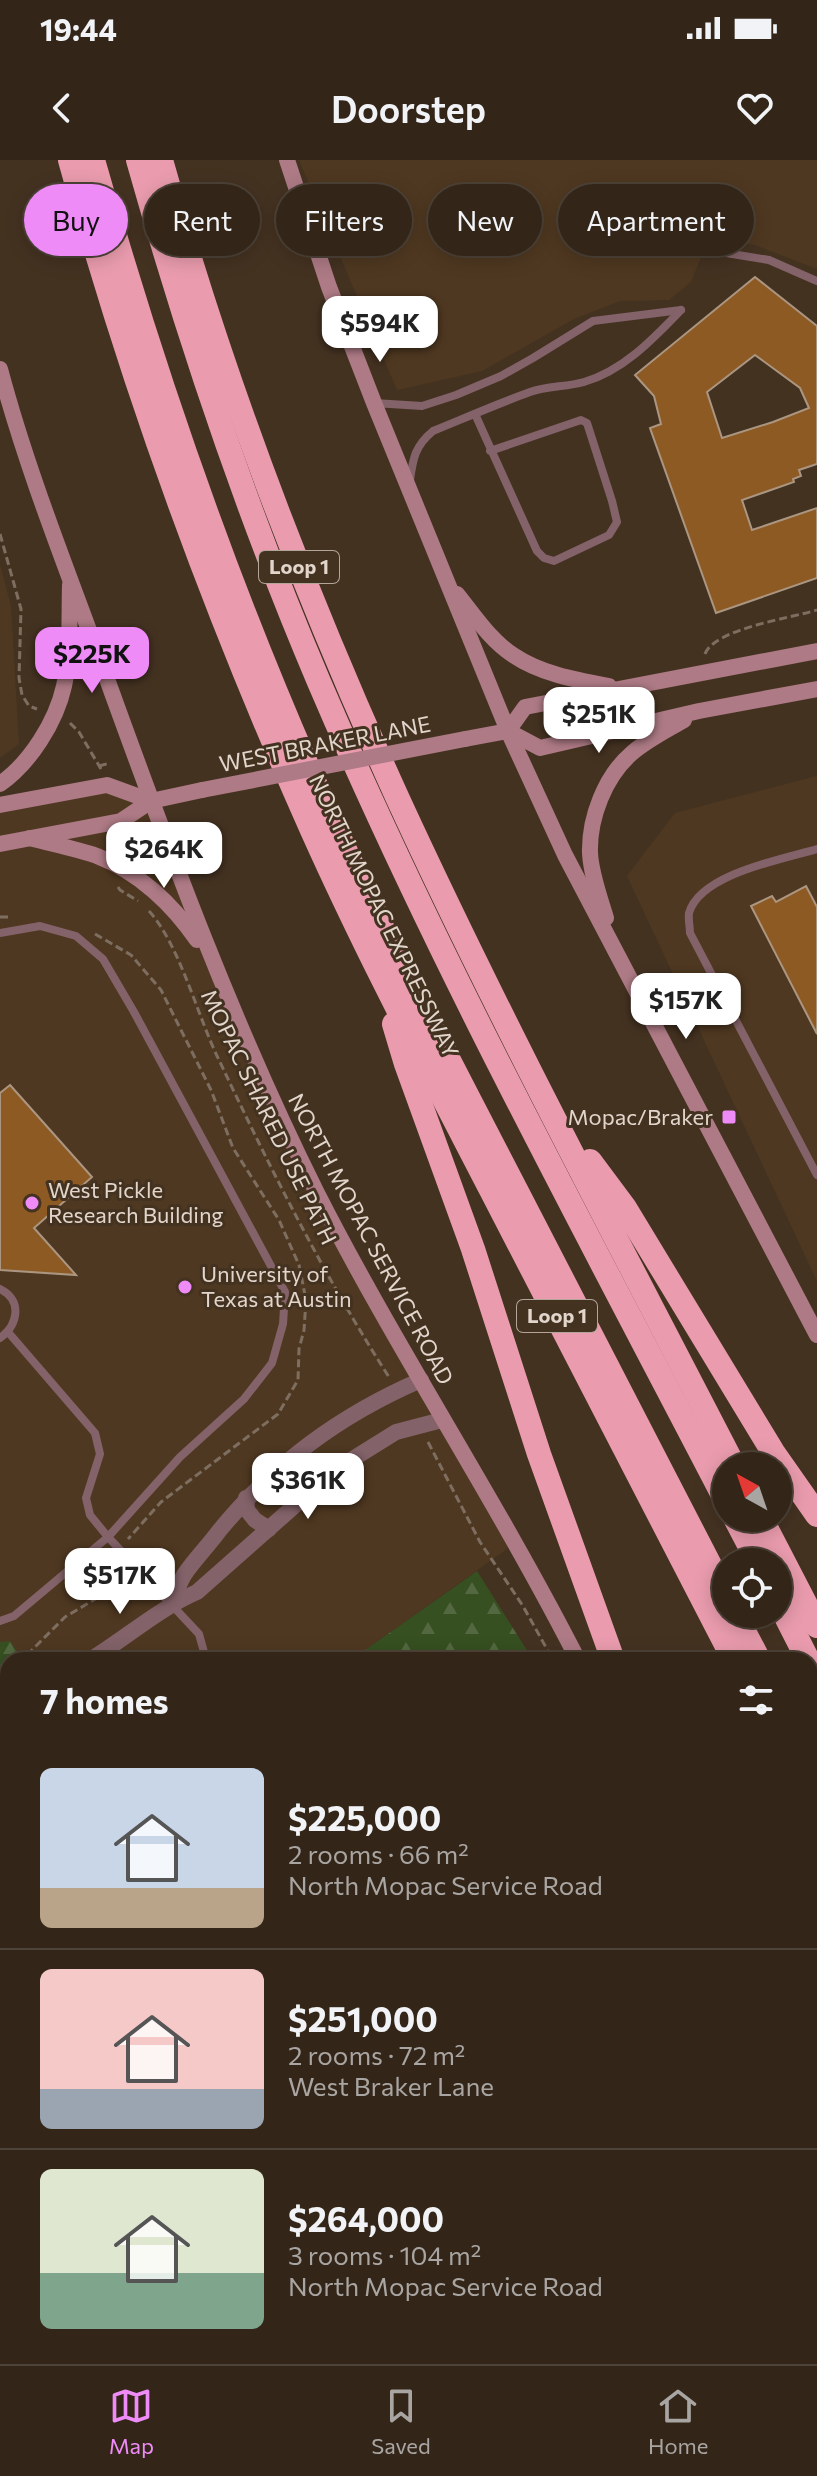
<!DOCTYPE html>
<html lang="en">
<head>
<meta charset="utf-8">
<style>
  body { margin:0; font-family:Commissioner,sans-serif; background:#3e3226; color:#f1f3f6; height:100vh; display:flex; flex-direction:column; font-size:30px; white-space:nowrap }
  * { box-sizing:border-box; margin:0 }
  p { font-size:26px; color:#a9a5a2 }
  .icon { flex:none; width:44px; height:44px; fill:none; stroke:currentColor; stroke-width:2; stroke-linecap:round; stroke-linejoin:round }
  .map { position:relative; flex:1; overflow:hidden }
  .details { position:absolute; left:0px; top:1492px; width:818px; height:712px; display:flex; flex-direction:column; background:#332619; border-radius:24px 24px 0 0; box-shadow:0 4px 20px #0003,0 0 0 2px #4e4338 }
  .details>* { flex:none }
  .hud { position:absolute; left:24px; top:24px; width:770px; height:72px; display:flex; gap:16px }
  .needle { width:52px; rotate:320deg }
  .fabs { position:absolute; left:712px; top:1292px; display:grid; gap:16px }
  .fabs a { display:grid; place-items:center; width:80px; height:80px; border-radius:50%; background:#332619; box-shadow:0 4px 20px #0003,0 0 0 2px #4e4338; font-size:40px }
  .price { position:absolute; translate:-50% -68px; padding:0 18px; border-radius:16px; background:#fff; color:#222; font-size:26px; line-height:52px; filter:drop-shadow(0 2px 4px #0008) }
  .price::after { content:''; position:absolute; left:50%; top:48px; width:24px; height:18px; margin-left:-12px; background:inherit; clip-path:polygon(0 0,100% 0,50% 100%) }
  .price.current { background:#ef8bf6; color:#111 }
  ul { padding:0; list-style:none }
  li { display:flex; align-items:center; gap:24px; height:200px; padding:0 40px }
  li+li { border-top:2px solid #4e4338 }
  li span { display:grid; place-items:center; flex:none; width:224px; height:160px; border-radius:12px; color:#555 }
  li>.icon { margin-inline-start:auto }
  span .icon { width:96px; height:96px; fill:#fffc; stroke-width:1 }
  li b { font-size:34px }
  h2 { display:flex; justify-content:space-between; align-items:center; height:96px; padding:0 40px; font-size:34px }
  .chip { padding:0 28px; border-radius:36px; background:#332619; box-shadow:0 4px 20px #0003,0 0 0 2px #4e4338; font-size:28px; line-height:72px }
  .chip.current { background:#ef8bf6; color:#111 }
  .status { display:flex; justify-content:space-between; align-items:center; height:56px; padding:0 40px; background:#332619; direction:ltr }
  .status svg { height:22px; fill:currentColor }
  header { display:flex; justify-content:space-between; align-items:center; height:104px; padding:0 40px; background:#332619; font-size:36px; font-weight:600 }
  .tab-bar { display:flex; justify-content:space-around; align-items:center; height:112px; border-top:2px solid #4e4338; background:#332619; font-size:22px; color:#a9a5a2 }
  .tab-bar a { display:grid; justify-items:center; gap:4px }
  .tab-bar .current { color:#ef8bf6 }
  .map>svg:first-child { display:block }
  .built { fill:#4f3821 }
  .forest { fill:url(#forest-firs) }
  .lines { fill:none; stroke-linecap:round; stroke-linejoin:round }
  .stream { stroke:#042628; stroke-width:5 }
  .building { fill:#8d5a24; stroke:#ab9682; stroke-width:2; fill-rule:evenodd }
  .path { stroke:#7e6e60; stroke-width:3; stroke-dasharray:8 4; stroke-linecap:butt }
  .lane { stroke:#836269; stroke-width:8 }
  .street { stroke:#836269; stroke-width:16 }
  .secondary { stroke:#ad7a85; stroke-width:16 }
  .highway { stroke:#ea9cae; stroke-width:24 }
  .secondary-bridge { stroke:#ad7a85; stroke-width:16 }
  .poi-dot { fill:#ef8bf6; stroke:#443221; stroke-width:3 }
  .labels { text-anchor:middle; stroke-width:6; stroke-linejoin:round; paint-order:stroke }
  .shield { fill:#443221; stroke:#b3a599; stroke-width:2 }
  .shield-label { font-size:20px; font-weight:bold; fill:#e2d6cc }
  .street-label { font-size:22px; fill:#e2d6cc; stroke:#443221 }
  .poi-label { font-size:22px; fill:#e2d6cc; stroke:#443221; text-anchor:start }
</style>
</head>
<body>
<div class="status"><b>19:44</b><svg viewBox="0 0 49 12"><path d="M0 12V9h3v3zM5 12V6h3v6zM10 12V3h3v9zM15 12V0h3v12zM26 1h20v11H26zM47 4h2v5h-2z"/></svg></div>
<header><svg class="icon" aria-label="back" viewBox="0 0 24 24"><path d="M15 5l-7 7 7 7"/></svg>Doorstep<svg class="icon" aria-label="heart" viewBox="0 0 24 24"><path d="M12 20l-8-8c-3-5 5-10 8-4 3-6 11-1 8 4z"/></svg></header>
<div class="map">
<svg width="817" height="2204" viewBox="0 0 817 2204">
  <defs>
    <pattern id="forest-firs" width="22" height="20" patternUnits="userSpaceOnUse" patternTransform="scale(2)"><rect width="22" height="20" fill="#365021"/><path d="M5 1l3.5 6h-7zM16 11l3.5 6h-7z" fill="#536840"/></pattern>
  </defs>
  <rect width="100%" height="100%" fill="#443221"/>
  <g class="built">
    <polygon points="299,0 817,0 817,109 755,85 709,78 691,122 669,140 620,141 574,159 482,211 397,230"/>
    <polygon points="0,405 11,446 19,584 0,598"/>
    <polygon points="817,616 817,1121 627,716 675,653"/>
    <polygon points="107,625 151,641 264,922 514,1384 351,1500 8,1500 0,1553 0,645"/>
    <polygon points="520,2196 712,2196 716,2204 500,2204"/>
  </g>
  <g class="forest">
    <polygon points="477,1411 533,1500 351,1500"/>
    <polygon points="10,1481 23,1500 8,1500 8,1949 0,1956 0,1482"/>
    <polygon points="810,2076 817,2091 817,2204 716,2204 712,2196 810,2196"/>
    <polygon points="215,2196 520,2196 500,2204 329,2204 316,2198 279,2204 220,2204"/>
  </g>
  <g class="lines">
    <polyline class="stream" points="0,1929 8,1929"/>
  </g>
  <g class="building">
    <path d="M755 117 817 166V304L799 310 801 316 793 319 794 322 742 340 752 370 817 348V418L716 453 650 268 661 264 654 236 635 215ZM755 195 800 228 809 248 773 262 722 278 707 232Z"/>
    <polygon points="806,726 817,747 817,874 751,746 772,736 776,742"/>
    <polygon points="10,925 92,1017 34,1068 76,1115 0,1110 0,933"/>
  </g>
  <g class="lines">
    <g class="path">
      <polyline points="0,374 21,449 19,518 22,535 29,546 37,549"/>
      <path d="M705 494C714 469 791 458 817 450"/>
      <polyline points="70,563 79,572 101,609"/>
      <polyline points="99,606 110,603"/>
      <polyline points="127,676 132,696"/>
      <polyline points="130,685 143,682"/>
      <polyline points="118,727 120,730 138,741"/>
      <path d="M149 751C180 785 198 858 219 900 270 1008 324 1116 389 1217"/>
      <polyline points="0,757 11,757"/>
      <polyline points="95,774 131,795 161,830 211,930 233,988 279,1060 299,1105 306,1140 304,1170 299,1189 298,1220 278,1254 161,1342 128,1379"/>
      <polyline points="428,1282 480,1382 523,1446 553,1500"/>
      <polyline points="16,1500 29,1493 65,1457 102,1435 113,1414 116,1403"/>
      <polyline points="0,1507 8,1504"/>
      <polyline points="810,1977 817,1992"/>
    </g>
    <g class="lane">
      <polyline points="720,92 769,100 817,121"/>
      <polyline points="374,243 422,246 456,235 501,216 533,198 593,161 681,150"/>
      <polyline points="475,254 537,391 544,398 554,401 609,375 617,362 612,341 587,263 581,260 490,291"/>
      <path d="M410 320C413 298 415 286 433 271 465 258 497 244 530 232 547 226 566 227 584 222 624 210 653 179 681 150"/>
      <path d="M817 689C783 699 700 714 689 753 688 759 690 767 690 773L817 1015"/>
      <polyline points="0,773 40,766 76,776 103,799 134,852 285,1132 283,1164 272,1203 244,1239 180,1297 108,1377 14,1456 0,1461"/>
      <path d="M0 1129C23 1140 18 1165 0 1178"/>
      <polyline points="8,1172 95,1273 100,1294 86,1338 90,1355 108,1377 199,1474 204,1492 201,1500"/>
      <polyline points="184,2196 185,2204"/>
    </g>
    <g class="street">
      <polyline points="246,1338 247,1350 255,1360 269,1369"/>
      <path d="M171 1443C175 1434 179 1424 184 1415 194 1400 208 1386 219 1371 275 1303 340 1255 421 1220"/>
      <path d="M90 1500C126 1478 158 1449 197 1432L335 1310 396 1272 442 1260"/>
      <polyline points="0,1553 8,1550"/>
    </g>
    <g class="secondary">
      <polyline points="287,0 329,127 374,243 508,571 565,695 817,1175"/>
      <path d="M0 209C28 314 70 417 107 519 170 693 234 867 317 1033 398 1192 497 1341 578 1500"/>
      <path d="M457 434C474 455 490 480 513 495 541 514 576 520 609 526"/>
      <polyline points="508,571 525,547 817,491"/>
      <polyline points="465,579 508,571 540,588 699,551 817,529"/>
      <path d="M0 624C30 603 56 562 64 526 71 494 69 458 70 425"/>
      <polyline points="0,645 107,625 151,641"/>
      <path d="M30 678C52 684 76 689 97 696 139 712 173 745 197 780"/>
      <polyline points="0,684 121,661 151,641 202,630"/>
      <path d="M606 758C600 738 591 714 590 693 589 658 605 616 632 593 647 580 667 570 684 560"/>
      <polyline points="810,1924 817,1937"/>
    </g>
    <g class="highway">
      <path d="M70 0C133 229 214 451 311 668 366 791 429 910 491 1030 572 1187 653 1343 734 1500"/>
      <path d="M93 0C159 233 240 463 342 683 395 798 454 910 512 1022 583 1160 655 1298 726 1436"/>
      <path d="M138 0C188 177 247 353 319 522 439 803 586 1071 726 1341"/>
      <path d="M161 0C222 219 304 432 398 639 502 865 620 1085 734 1306"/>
      <polyline points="394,864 406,904 473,1089 539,1294 613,1500"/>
      <polyline points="590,1001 625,1048 773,1292 817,1355"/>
      <polyline points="735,1358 758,1402"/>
      <polyline points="761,1358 817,1466"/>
      <polyline points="778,1441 808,1500"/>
      <polyline points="735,1454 759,1500"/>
      <polyline points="810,1599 817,1612"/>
      <polyline points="810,1648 817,1661"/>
    </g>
    <polyline class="secondary-bridge" points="202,630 465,579"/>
  </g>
  <g class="poi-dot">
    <rect x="721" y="949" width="16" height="16" rx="4"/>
    <circle cx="32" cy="1043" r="8"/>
    <circle cx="185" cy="1127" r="8"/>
  </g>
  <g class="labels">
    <g class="shield">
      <rect x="259" y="391" width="80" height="32" rx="6"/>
      <rect x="517" y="1140" width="80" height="32" rx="6"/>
    </g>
    <g class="shield-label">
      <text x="299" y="414">Loop 1</text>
      <text x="557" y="1163">Loop 1</text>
    </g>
    <g class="street-label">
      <text transform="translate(325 584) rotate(-11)" y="8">WEST BRAKER LANE</text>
      <text transform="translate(384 756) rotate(64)" y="8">NORTH MOPAC EXPRESSWAY</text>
      <text transform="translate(269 957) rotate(64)" y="8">MOPAC SHARED USE PATH</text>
      <text transform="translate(371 1079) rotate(62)" y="8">NORTH MOPAC SERVICE ROAD</text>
    </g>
    <g class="poi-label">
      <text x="713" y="965" text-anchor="end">Mopac/Braker</text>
      <text x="48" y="1038">West Pickle<tspan x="48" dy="25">Research Building</tspan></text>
      <text x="201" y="1122">University of<tspan x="201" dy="25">Texas at Austin</tspan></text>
    </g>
  </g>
</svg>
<div class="fabs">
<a><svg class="needle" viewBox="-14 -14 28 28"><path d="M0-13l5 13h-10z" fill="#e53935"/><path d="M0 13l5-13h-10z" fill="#a9a5a2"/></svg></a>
<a><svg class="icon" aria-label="locate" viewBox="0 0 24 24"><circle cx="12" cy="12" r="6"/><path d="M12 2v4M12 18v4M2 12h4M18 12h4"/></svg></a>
</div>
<b class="price" style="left:380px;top:204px">$594K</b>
<b class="price current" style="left:92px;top:535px">$225K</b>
<b class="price" style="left:599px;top:595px">$251K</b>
<b class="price" style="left:164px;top:730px">$264K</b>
<b class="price" style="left:686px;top:881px">$157K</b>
<b class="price" style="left:308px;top:1361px">$361K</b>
<b class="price" style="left:120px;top:1456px">$517K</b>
<div class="hud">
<a class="chip current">Buy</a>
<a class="chip">Rent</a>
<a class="chip">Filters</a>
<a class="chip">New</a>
<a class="chip">Apartment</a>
</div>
<section class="details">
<h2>7 homes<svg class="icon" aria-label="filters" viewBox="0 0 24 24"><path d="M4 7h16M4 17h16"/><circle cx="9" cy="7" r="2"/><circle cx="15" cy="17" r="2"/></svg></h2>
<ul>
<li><span style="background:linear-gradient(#c9d6e8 75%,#b9a48a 0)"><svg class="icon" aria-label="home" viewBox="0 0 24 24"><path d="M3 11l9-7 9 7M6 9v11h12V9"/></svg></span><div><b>$225,000</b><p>2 rooms · 66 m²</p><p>North Mopac Service Road</p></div></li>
<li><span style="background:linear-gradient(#f6c9c9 75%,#9aa5b1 0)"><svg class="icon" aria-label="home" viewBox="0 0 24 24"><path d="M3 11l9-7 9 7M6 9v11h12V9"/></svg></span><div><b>$251,000</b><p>2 rooms · 72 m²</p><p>West Braker Lane</p></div></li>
<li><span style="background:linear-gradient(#dfe7d0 65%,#7fa58c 0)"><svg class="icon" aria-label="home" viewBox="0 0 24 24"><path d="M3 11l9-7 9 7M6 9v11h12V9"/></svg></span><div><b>$264,000</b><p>3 rooms · 104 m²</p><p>North Mopac Service Road</p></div></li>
</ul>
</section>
</div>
<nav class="tab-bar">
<a class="current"><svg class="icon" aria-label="map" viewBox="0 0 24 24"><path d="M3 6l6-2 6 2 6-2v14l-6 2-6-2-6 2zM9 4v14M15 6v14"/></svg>Map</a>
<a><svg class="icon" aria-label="saved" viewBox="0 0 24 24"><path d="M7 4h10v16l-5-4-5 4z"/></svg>Saved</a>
<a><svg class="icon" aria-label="home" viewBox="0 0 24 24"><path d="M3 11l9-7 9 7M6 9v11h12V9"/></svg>Home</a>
</nav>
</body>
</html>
